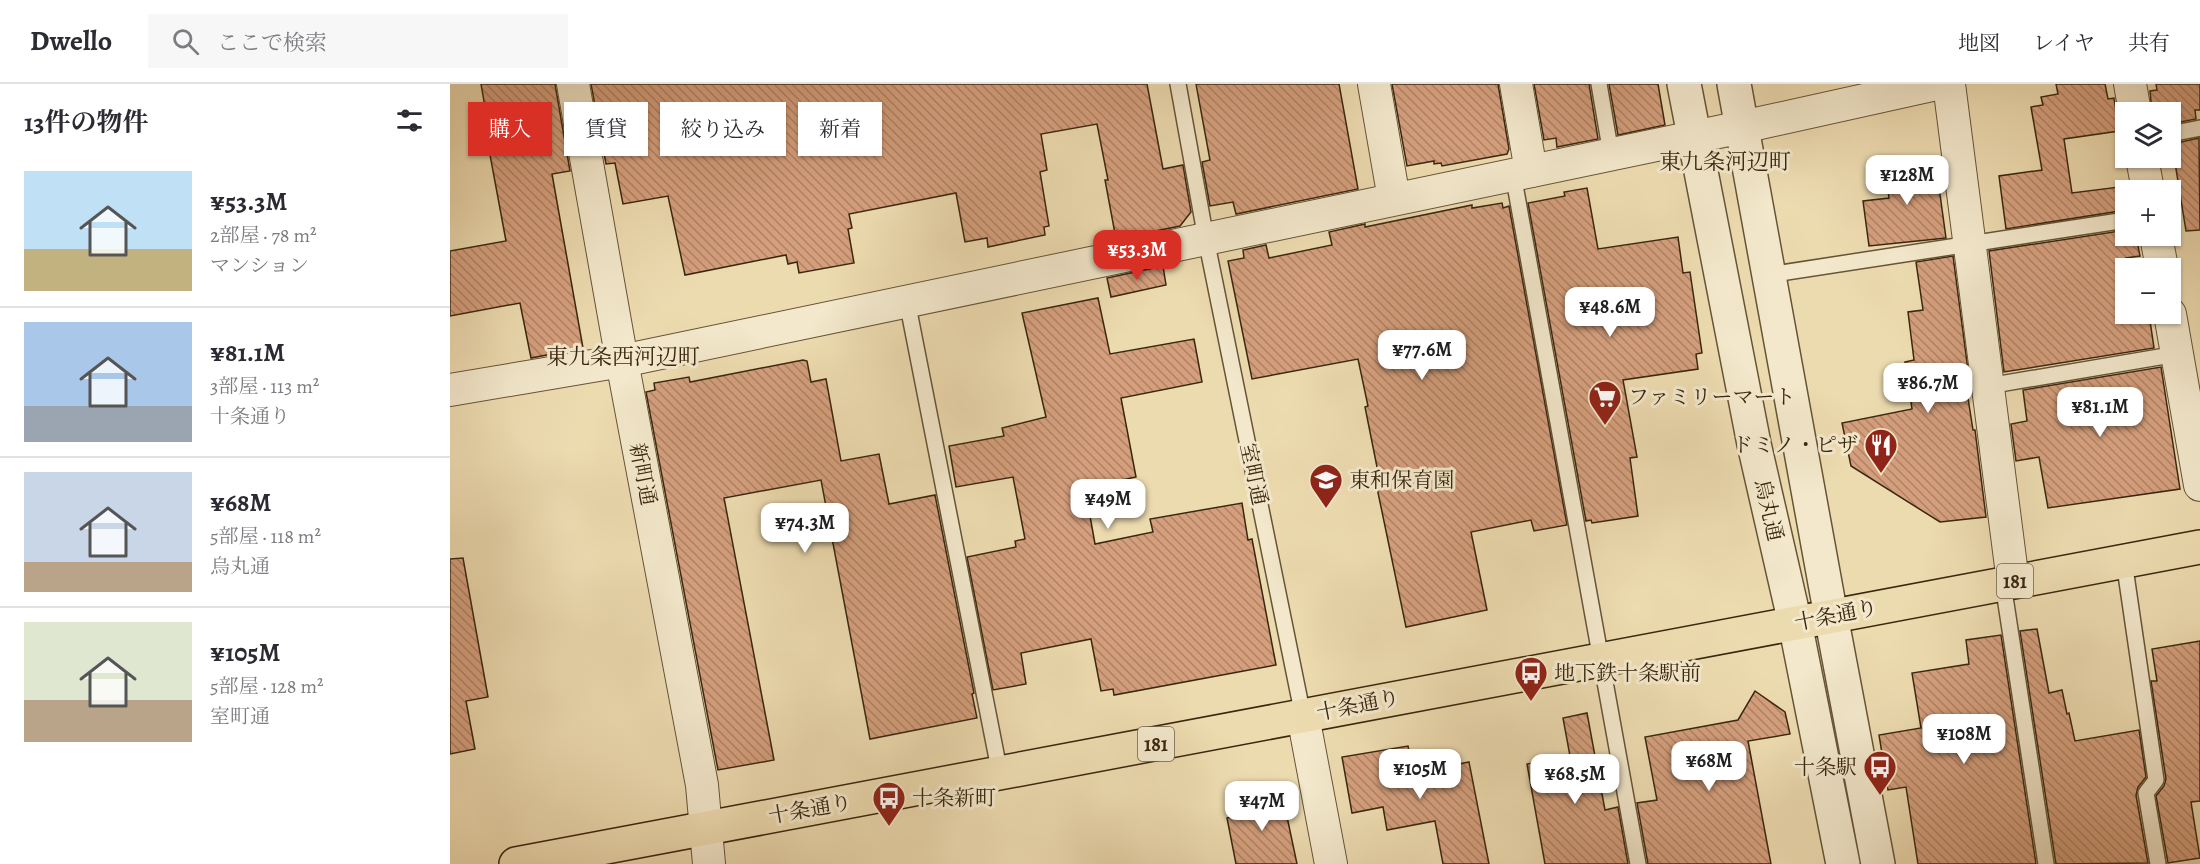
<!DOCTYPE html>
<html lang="ja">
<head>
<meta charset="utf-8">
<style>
  body { margin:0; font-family:Alegreya,"Noto Serif JP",serif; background:#f7f7f7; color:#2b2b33; height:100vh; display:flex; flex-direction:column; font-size:22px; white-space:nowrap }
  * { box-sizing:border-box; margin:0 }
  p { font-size:20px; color:#7c7c81 }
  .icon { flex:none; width:33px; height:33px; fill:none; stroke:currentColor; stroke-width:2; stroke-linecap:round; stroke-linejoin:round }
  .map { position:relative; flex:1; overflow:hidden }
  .drawer { display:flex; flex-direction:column; background:#fff; width:450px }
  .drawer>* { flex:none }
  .guide { position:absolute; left:18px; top:18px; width:570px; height:54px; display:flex; gap:12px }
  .controls { position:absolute; left:1665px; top:18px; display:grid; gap:12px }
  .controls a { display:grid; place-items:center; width:66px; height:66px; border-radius:0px; background:#fff; box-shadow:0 2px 4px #0004; font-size:30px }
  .price { position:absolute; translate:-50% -51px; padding:0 14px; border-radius:12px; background:#fff; color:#222; font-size:20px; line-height:39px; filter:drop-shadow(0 2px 3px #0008) }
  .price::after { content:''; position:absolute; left:50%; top:36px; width:18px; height:14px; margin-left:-9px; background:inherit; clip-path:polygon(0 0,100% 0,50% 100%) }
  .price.active { background:#d93025; color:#fff }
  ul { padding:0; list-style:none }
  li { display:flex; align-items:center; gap:18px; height:150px; padding:0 24px }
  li+li { border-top:2px solid #e1e1e2 }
  li span { display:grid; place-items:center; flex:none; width:168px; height:120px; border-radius:0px; color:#555 }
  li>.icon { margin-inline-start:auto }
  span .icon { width:72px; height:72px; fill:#fffc; stroke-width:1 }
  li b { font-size:26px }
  h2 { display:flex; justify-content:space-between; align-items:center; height:72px; padding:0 24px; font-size:26px }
  .chip { padding:0 21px; border-radius:0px; background:#fff; box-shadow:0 2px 4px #0004; font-size:21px; line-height:54px }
  .chip.active { background:#d93025; color:#fff }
  header { display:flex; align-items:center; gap:36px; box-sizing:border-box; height:84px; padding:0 30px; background:#fff; border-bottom:2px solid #e1e1e2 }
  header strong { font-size:28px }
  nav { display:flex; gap:33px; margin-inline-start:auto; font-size:21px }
  .search { width:420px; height:54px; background:#f7f7f7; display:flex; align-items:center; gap:15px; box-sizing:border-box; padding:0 21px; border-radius:0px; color:#7c7c81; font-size:22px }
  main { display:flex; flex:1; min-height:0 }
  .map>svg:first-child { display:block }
  .building { fill:url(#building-back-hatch); stroke:#39270f; stroke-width:1.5 }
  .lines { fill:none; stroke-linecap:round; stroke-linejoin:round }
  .service-casing { stroke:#665437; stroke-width:18 }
  .minor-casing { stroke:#665437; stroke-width:34 }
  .tertiary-casing { stroke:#665437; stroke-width:36 }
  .primary-casing { stroke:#39270f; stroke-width:36 }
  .service { stroke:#f3e8cc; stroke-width:15 }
  .minor { stroke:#f3e8cc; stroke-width:32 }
  .tertiary { stroke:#f3e8cc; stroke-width:33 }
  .primary { stroke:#eddbb0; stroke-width:33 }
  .labels { text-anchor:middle; stroke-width:6; stroke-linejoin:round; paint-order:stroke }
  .shield { fill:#f3e8cc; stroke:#716148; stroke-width:1.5 }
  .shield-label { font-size:20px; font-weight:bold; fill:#39270f }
  .poi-label { font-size:21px; fill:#39270f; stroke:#f3e8cc; text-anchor:start }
  .street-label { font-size:21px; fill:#39270f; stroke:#f3e8cc }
  .neighbourhood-label { font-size:22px; fill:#39270f; stroke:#f3e8cc }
</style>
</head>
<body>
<header>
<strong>Dwello</strong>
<div class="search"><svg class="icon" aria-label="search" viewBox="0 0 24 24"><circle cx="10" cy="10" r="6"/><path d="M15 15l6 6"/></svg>ここで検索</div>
<nav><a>地図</a><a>レイヤ</a><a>共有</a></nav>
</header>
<main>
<section class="drawer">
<h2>13件の物件<svg class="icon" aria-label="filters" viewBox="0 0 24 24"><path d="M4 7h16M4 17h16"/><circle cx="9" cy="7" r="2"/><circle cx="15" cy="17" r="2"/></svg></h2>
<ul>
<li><span style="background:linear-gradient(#bfe0f5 65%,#c2b280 0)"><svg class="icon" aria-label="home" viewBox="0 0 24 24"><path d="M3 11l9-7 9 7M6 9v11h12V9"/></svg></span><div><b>¥53.3M</b><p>2部屋 · 78 m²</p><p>マンション</p></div></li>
<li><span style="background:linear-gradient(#a9c7e8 70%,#9aa5b1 0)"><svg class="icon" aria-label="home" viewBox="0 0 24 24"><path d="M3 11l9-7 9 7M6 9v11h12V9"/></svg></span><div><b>¥81.1M</b><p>3部屋 · 113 m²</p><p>十条通り</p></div></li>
<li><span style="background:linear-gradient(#c9d6e8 75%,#b9a48a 0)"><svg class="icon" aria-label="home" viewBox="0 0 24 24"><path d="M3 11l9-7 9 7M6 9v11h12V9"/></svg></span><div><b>¥68M</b><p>5部屋 · 118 m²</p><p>烏丸通</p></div></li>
<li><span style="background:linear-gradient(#dfe7d0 65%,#b9a48a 0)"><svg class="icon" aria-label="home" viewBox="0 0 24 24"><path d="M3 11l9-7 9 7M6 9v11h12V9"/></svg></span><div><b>¥105M</b><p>5部屋 · 128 m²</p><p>室町通</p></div></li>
</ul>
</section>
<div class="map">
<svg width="1750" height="780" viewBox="0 0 1750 780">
  <defs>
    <pattern id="building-back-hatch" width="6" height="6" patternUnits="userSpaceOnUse" patternTransform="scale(1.5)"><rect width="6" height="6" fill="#d59f7d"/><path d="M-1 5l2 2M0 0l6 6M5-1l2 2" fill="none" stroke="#ae8265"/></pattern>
  </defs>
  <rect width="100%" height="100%" fill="#eddbb0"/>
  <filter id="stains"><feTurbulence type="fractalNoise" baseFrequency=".00333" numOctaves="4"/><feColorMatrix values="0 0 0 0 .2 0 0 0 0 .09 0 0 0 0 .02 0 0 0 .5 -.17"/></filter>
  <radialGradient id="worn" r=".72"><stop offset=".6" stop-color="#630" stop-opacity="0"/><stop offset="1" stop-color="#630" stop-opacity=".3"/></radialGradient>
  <g class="building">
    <polygon points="31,0 105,0 120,87 102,90 133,264 81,274 70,219 0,232 0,167 56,157 40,71 42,70 37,46 39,46"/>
    <polygon points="141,0 697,0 713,85 733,81 741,128 730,142 666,155 655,96 658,96 647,40 591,50 597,86 590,88 599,142 594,143 595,151 538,163 537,154 515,158 506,109 399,130 402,144 398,145 404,179 349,189 347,178 338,180 336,171 235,191 218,112 173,120 165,79 156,80"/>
    <polygon points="746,0 889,0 908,105 786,130 783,118 760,122 752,78 760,76"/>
    <polygon points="942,0 1048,0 1059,65 1057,70 992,82 991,79 984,80 984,77 957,82"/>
    <polygon points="1084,0 1139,0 1148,55 1107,63 1106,54 1094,56"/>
    <polygon points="1159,0 1208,0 1215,41 1168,51"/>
    <polygon points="1606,0 1655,0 1658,15 1664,14 1669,47 1614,55 1622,109 1677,102 1676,126 1556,145 1549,92 1592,86 1581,23 1593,21 1591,13 1608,10"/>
    <polygon points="1706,0 1750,0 1750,26 1745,26 1746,35 1720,40 1720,28 1702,28 1700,7 1707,6"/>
    <polygon points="1749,54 1750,146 1736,147 1722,60"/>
    <polygon points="1485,74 1496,154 1419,162 1413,117 1439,114 1434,81"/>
    <polygon points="1137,104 1148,165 1228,153 1233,189 1240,188 1252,269 1246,270 1248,285 1173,296 1187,373 1180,374 1188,432 1142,439 1141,436 1136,437 1078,119 1115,112 1114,108"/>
    <polygon points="1052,119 1053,124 1059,122 1117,441 1084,447 1081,436 1021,448 1037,526 956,543 926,399 930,398 915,323 918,322 908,275 802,295 778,177 794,174 793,166 816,161 819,174 882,161 879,148 915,140 915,143 1022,121 1022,124"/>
    <polygon points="1676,146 1676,152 1686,152 1690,172 1676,174 1676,230 1699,230 1704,264 1554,288 1539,167"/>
    <polygon points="1503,172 1519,294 1515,295 1523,346 1525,346 1536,433 1490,438 1401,382 1392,339 1462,325 1455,278 1464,276 1458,228 1473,226 1466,178"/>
    <polygon points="713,182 716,201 661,213 657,194"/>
    <polygon points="648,214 660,270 744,255 752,298 671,314 686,393 635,404 645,460 703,448 700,435 792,419 798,456 802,455 826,581 664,611 663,605 651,607 641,555 571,569 576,600 543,606 517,473 566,463 565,457 575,455 563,393 506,403 499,362 554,352 552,344 596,333 572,229"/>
    <polygon points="353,276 357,277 361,298 376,295 391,377 429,370 439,420 485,411 524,609 522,610 527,634 420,655 371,396 274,414 324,676 268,686 196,308 205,306 204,299 239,293 240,298"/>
    <polygon points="1711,283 1730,405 1598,424 1589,373 1566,377 1561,340 1577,337 1573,306"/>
    <polygon points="13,474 38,613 16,617 25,665 0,670 0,475"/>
    <polygon points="1587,545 1599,609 1612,606 1617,630 1619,629 1625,657 1689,646 1696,693 1688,703 1686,711 1698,779 1606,780 1570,547"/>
    <polygon points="1551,551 1586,780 1468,780 1456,703 1438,706 1429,651 1471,644 1462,589 1519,580 1516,556"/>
    <polygon points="1750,557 1750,717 1741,718 1750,774 1718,779 1706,712 1714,702 1716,695 1701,597 1707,597 1702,565"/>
    <polygon points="1305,607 1335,628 1340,650 1298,657 1321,780 1198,780 1187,719 1207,716 1195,653 1288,636"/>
    <polygon points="1137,629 1155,726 1168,723 1178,780 1095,780 1077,680 1120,672 1113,634"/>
    <polygon points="958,662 963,689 1019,678 1039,780 993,780 985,737 937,746 933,723 902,729 892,673"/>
    <polygon points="832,709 847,780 786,780 777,734 788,731 786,718"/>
  </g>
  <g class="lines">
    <defs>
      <g id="service">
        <polyline points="728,0 756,155 853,632"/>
        <polyline points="1149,0 1161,70"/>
        <polyline points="1720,50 1750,44"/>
        <polyline points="1063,90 1188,780"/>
        <polyline points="1318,191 1676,136"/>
        <polyline points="457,217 550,690"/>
        <polyline points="1538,302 1727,270"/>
        <polyline points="1674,477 1706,696 1696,709 1708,780"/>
        <polyline points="1553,500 1596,780"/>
      </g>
      <g id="minor">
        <polyline points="123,0 172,277 252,701 259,780"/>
        <polyline points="924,0 944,115"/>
        <polyline points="1066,0 1081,87"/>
        <polyline points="1499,0 1563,498"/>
        <polyline points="1680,0 1685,28"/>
        <polyline points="1692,74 1698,106"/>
        <polyline points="1706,152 1712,184"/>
        <polyline points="1720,230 1750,401"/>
        <polyline points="0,306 172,277 1292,43 1487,0"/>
        <polyline points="853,632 881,780"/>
      </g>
      <g id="tertiary">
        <polyline points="1234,0 1304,360 1345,539 1393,780"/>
        <polyline points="1284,0 1381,532 1428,780"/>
      </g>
      <polyline id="primary" points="66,780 1750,463"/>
    </defs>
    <use href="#service" class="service-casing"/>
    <use href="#minor" class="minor-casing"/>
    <use href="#tertiary" class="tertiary-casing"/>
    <use href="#primary" class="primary-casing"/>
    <use href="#service" class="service"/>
    <use href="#minor" class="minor"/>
    <use href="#tertiary" class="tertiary"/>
    <use href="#primary" class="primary"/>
  </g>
  <defs>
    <symbol id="supermarket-pin" viewBox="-11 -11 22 30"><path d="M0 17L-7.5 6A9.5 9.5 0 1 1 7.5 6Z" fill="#8f2418" stroke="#f3e8cc"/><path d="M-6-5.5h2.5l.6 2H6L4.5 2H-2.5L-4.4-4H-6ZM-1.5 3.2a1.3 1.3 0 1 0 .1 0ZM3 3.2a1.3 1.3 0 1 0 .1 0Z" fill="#fff"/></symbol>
    <symbol id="restaurant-pin" viewBox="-11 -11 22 30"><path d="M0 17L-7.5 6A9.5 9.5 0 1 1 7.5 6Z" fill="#8f2418" stroke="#f3e8cc"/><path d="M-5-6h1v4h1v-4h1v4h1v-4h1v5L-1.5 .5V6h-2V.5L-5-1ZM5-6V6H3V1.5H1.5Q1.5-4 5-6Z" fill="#fff"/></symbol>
    <symbol id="school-pin" viewBox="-11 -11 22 30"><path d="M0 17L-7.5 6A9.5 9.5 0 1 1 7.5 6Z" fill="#8f2418" stroke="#f3e8cc"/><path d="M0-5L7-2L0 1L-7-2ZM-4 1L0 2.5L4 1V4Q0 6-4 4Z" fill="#fff"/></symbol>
    <symbol id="bus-pin" viewBox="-11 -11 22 30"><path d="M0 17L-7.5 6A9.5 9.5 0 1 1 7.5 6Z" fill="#8f2418" stroke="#f3e8cc"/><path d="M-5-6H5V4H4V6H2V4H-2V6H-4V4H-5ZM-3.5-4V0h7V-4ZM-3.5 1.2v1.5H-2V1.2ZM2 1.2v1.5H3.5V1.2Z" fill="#fff"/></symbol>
  </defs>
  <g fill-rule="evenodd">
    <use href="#supermarket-pin" x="1136" y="294" width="38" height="52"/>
    <use href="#restaurant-pin" x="1412" y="342" width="38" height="52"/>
    <use href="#school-pin" x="857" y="377" width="38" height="52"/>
    <use href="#bus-pin" x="1062" y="570" width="38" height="52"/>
    <use href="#bus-pin" x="1411" y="664" width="38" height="52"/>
    <use href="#bus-pin" x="420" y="695" width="38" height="52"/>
  </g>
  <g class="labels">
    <g class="shield">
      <rect x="1547" y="480" width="36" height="34" rx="4.5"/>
      <rect x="688" y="643" width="36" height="34" rx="4.5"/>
    </g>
    <g class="shield-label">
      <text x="1565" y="504">181</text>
      <text x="706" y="667">181</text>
    </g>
    <g class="poi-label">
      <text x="1178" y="320">ファミリーマート</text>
      <text x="1408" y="368" text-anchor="end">ドミノ・ピザ</text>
      <text x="899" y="403">東和保育園</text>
      <text x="1104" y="596">地下鉄十条駅前</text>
      <text x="1407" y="690" text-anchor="end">十条駅</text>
      <text x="462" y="721">十条新町</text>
    </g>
    <g class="street-label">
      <text transform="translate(193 390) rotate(79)" y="7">新町通</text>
      <text transform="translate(804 390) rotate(78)" y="7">室町通</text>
      <text transform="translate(1319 426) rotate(77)" y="7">烏丸通</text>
      <text transform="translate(1386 531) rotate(-11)" y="7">十条通り</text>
      <text transform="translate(908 621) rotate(-11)" y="7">十条通り</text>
      <text transform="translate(360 725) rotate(-10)" y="7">十条通り</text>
    </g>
    <g class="neighbourhood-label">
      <text x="1275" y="85">東九条河辺町</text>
      <text x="173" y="280">東九条西河辺町</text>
    </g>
  </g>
  <rect width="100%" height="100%" filter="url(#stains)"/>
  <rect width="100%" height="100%" fill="url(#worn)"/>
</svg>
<div class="controls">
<a><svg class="icon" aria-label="layers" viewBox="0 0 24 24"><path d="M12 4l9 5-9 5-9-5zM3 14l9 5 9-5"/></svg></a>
<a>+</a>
<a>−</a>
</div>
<b class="price" style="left:1457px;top:122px">¥128M</b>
<b class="price active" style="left:687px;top:197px">¥53.3M</b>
<b class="price" style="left:1160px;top:254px">¥48.6M</b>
<b class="price" style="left:972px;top:297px">¥77.6M</b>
<b class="price" style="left:1478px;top:330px">¥86.7M</b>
<b class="price" style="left:1650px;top:354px">¥81.1M</b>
<b class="price" style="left:658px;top:446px">¥49M</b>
<b class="price" style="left:355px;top:470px">¥74.3M</b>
<b class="price" style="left:1514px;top:681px">¥108M</b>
<b class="price" style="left:1259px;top:708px">¥68M</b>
<b class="price" style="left:970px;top:716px">¥105M</b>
<b class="price" style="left:1125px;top:721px">¥68.5M</b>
<b class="price" style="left:812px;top:748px">¥47M</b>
<div class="guide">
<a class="chip active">購入</a>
<a class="chip">賃貸</a>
<a class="chip">絞り込み</a>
<a class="chip">新着</a>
</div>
</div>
</main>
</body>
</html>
